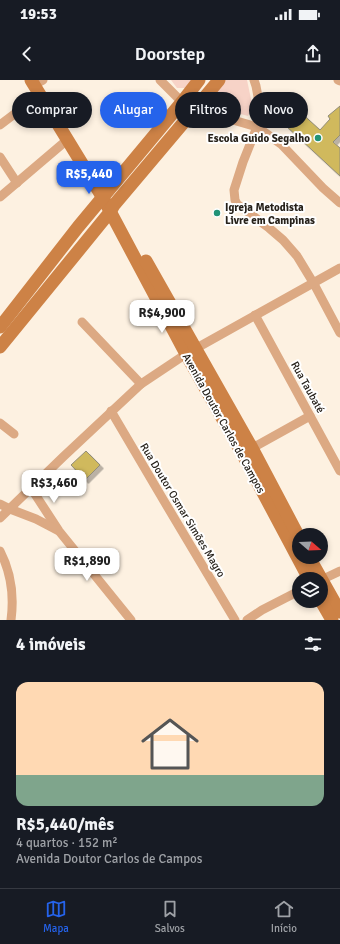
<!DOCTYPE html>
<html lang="pt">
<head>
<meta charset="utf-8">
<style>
  body { margin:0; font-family:Signika,sans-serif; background:#242831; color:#f1f3f6; height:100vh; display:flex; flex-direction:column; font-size:15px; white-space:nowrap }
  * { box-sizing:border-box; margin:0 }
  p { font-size:13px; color:#9ea1a6 }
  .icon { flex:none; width:22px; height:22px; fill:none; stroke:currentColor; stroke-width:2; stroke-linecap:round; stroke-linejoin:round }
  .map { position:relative; height:540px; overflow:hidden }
  .sheet { display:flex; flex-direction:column; background:#171b24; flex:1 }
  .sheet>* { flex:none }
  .banner { position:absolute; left:12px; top:12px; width:316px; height:36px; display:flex; gap:8px }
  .needle { width:26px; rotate:109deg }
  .tools { position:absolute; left:292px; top:448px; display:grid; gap:8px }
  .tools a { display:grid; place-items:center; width:36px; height:36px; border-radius:50%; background:#171b24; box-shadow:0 2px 6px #0003; font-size:20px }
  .price { position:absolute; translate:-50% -34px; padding:0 9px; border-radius:8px; background:#fff; color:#222; font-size:13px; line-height:26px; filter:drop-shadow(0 1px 2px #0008) }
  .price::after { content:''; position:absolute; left:50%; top:24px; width:12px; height:9px; margin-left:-6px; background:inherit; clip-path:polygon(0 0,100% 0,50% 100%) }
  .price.on { background:#2563eb; color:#fff }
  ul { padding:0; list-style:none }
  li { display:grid; align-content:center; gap:8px; height:212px; padding:0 16px }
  li span { display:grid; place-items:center; height:124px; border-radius:12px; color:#555 }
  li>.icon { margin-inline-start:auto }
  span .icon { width:72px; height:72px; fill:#fffc; stroke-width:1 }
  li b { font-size:17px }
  h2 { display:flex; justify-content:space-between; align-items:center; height:48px; padding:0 16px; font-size:17px }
  .pill { padding:0 14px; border-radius:18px; background:#171b24; box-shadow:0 2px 6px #0003; font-size:14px; line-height:36px }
  .pill.on { background:#2563eb; color:#fff }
  .status { display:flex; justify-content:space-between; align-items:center; height:28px; padding:0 20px; background:#171b24; direction:ltr }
  .status svg { height:11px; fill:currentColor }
  header { display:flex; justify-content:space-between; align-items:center; height:52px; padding:0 16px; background:#171b24; font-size:18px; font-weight:600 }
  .menu { display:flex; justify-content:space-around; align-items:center; height:56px; border-top:1px solid #363941; background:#171b24; font-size:11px; color:#9ea1a6 }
  .menu a { display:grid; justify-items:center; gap:2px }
  .menu .on { color:#2563eb }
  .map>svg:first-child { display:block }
  .green { fill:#f7d3c7 }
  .building { fill:#d0b95d; stroke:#928d78; filter:url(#shadow) }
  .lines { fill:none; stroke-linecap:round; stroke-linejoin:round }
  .street { stroke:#dca983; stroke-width:9 }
  .secondary { stroke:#cd8246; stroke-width:13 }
  .poi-dot { fill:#219376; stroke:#fff; stroke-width:1.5 }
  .labels { text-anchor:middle; stroke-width:4; stroke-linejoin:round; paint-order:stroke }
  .poi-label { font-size:11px; font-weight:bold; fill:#27221b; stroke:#fff; text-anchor:end }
  .street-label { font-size:11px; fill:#27221b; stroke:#fff }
</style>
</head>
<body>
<div class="status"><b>19:53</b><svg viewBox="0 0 49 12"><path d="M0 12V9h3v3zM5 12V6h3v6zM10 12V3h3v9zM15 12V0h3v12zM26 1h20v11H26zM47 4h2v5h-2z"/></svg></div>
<header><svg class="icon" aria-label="back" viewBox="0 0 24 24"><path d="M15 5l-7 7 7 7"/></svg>Doorstep<svg class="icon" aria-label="share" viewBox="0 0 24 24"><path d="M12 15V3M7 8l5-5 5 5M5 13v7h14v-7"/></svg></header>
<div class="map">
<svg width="340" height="540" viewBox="0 0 340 540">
  <defs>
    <filter id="shadow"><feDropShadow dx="3.5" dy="3.5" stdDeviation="0" flood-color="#0004"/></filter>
  </defs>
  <rect width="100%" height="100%" fill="#fdf1e1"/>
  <g class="green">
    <polygon points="171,0 193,0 185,8 177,8"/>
    <polygon points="221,0 247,0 251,19 252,27 248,36 208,25 206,20"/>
  </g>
  <g class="building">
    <polygon points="340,26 340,55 333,62 340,68 340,96 285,45 298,30 320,50 330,39 328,36"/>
    <polygon points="86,371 100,385 85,400 71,385"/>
  </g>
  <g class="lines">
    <g class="street">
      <polyline points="160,0 182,22 195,29 257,47 281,64 323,108 340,123"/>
      <polyline points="254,0 256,6 259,22 257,47 243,82 234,110 235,120 237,124 269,148 283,160 297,176 314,204 340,253"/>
      <polyline points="338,0 340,1"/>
      <polyline points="34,5 43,0"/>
      <polyline points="0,45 33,20 40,16"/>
      <polyline points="0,77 17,103"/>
      <polyline points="0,117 67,60"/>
      <polyline points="255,235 340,391"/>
      <polyline points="82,242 141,304"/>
      <polyline points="111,331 164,421 235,540"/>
      <polyline points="0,343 14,354"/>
      <polyline points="247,371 310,336"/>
      <polyline points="31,408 59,451 131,540"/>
      <polyline points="0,424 10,429 36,439 57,450"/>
      <polyline points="0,438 63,377 141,304 186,274 340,188"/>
      <path d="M0 471C11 492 14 517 11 540"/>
      <polyline points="321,500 340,491"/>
      <polyline points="247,540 262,530 299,511"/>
    </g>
    <g class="secondary">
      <polyline points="31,0 103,118 186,274 242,373 309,499"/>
      <polyline points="146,181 252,368 299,457"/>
      <polyline points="0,247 78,147 182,22 199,0"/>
      <polyline points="0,267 110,132 114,125 195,29 219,0"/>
      <polyline points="309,477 340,532"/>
      <polyline points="321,521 332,540"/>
    </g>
  </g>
  <g class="poi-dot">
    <circle cx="318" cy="58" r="4"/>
    <circle cx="217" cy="133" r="4"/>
  </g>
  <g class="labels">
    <g class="poi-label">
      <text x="310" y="62">Escola Guido Segalho</text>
      <text x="225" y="131" text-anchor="start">Igreja Metodista<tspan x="225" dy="13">Livre em Campinas</tspan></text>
    </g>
    <g class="street-label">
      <text transform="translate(308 307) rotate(61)" y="4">Rua Taubaté</text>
      <text transform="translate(224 343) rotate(61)" y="4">Avenida Doutor Carlos de Campos</text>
      <text transform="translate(183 430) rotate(59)" y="4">Rua Doutor Osmar Simões Magro</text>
    </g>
  </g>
</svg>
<div class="tools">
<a><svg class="needle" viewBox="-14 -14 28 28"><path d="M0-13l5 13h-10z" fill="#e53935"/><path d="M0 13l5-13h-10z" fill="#9ea1a6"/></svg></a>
<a><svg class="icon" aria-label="layers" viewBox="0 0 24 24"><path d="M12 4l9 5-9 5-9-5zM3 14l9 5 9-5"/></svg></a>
</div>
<b class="price on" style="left:89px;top:115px">R$5,440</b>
<b class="price" style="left:162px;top:254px">R$4,900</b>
<b class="price" style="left:54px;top:424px">R$3,460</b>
<b class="price" style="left:87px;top:502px">R$1,890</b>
<div class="banner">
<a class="pill">Comprar</a>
<a class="pill on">Alugar</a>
<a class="pill">Filtros</a>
<a class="pill">Novo</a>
</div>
</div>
<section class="sheet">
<h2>4 imóveis<svg class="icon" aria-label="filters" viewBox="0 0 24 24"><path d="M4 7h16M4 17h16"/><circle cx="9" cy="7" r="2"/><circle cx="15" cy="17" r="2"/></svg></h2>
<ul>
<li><span style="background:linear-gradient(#ffd9b3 75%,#7fa58c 0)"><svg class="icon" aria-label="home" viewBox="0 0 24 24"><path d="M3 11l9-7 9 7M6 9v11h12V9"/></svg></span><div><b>R$5,440/mês</b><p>4 quartos · 152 m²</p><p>Avenida Doutor Carlos de Campos</p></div></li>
</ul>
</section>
<nav class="menu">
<a class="on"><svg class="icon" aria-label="map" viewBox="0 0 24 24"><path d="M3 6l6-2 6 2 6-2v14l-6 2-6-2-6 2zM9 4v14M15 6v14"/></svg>Mapa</a>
<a><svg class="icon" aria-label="saved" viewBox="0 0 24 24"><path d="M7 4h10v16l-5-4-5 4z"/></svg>Salvos</a>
<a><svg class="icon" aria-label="home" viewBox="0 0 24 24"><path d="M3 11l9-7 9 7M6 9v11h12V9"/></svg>Início</a>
</nav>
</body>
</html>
